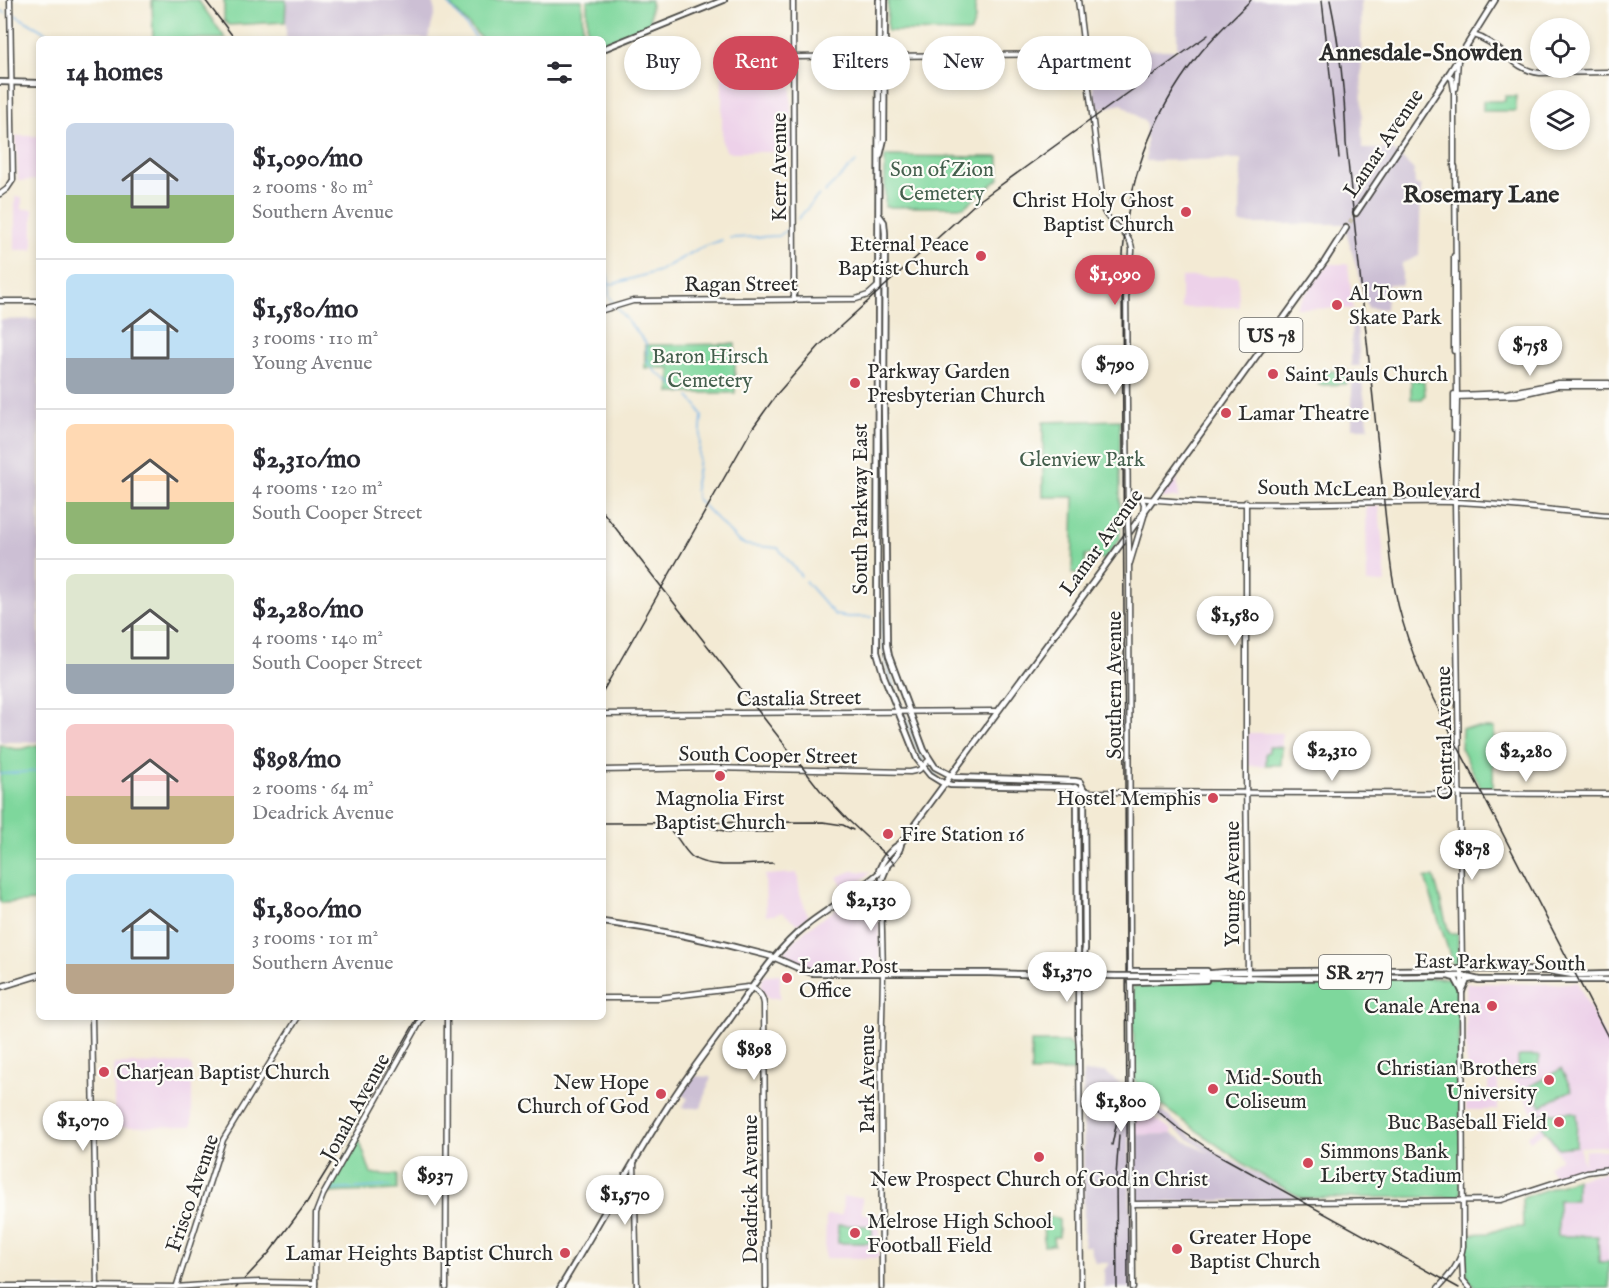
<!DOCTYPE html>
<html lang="en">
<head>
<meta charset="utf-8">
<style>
  body { margin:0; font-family:"IM FELL English",serif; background:#f7f7f7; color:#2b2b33; height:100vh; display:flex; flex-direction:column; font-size:22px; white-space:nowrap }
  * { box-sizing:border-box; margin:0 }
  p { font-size:20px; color:#7c7c81 }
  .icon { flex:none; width:33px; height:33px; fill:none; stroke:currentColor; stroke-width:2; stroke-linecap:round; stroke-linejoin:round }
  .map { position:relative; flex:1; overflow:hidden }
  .sheet { position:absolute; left:36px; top:36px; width:570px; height:984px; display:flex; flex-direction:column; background:#fff; border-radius:9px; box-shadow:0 3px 9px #0003 }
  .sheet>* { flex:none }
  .top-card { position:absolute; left:624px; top:36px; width:570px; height:54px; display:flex; gap:12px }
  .fabs { position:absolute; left:1530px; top:18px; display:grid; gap:12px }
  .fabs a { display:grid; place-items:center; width:60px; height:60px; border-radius:50%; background:#fff; box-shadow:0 3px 9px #0003; font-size:30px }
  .price { position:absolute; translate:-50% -51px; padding:0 14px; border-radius:21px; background:#fff; color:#222; font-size:20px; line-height:39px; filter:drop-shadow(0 2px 3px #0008) }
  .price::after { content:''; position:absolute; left:50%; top:36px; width:18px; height:14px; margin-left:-9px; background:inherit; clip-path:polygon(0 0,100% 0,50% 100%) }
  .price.active { background:#d1495b; color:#fff }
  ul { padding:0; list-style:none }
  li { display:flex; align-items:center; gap:18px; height:150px; padding:0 30px }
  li+li { border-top:2px solid #e1e1e2 }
  li span { display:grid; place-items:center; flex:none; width:168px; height:120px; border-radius:9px; color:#555 }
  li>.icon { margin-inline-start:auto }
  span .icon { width:72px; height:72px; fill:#fffc; stroke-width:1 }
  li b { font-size:26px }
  h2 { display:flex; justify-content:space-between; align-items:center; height:72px; padding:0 30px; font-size:26px }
  .chip { padding:0 21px; border-radius:27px; background:#fff; box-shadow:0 3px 9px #0003; font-size:21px; line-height:54px }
  .chip.active { background:#d1495b; color:#fff }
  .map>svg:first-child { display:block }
  .built { fill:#edd1e9 }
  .industrial { fill:#ccbfd4 }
  .green { fill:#7ed79c; stroke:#548164; stroke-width:1.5 }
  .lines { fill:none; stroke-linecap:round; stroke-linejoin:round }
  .stream { stroke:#74b3e8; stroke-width:1.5 }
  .primary-tunnel { stroke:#cbc4b2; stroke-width:4.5; stroke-dasharray:4.5 2; stroke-linecap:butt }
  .secondary-casing { stroke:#494844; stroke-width:7 }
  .primary-casing { stroke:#494844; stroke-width:8 }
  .secondary { stroke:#fff; stroke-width:4 }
  .primary { stroke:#fff; stroke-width:4.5 }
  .rail { stroke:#2b2b2b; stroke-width:1.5 }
  .secondary-bridge-casing { stroke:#494844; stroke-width:7; stroke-linecap:butt }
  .primary-bridge-casing { stroke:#494844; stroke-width:8; stroke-linecap:butt }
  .secondary-bridge { stroke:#fff; stroke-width:4 }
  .primary-bridge { stroke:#fff; stroke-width:4.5 }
  .poi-dot { fill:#d1495b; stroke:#fdfcf7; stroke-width:2 }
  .labels { text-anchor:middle; stroke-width:4.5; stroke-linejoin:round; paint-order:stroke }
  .shield { fill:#fdfcf7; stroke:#6a6a68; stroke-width:1.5 }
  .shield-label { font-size:20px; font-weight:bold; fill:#2b2b2b }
  .street-label { font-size:21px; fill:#2b2b2b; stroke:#fdfcf7 }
  .park-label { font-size:21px; fill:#445f4d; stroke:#fdfcf7 }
  .poi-label { font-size:21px; fill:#2b2b2b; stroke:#fdfcf7; text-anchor:start }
  .quarter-label { font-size:24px; font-weight:bold; fill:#2b2b2b; stroke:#fdfcf7 }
</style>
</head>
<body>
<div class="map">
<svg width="1609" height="1288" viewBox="0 0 1609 1288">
  <rect width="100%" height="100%" fill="#fdfcf7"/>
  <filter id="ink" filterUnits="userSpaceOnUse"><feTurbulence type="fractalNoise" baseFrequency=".0167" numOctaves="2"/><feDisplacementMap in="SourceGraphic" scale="12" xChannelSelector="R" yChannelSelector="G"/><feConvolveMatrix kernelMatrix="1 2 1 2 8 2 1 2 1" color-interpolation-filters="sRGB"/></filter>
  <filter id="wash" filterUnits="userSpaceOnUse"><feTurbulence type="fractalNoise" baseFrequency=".008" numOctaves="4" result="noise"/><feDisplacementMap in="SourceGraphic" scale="24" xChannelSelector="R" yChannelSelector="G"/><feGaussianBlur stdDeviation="1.35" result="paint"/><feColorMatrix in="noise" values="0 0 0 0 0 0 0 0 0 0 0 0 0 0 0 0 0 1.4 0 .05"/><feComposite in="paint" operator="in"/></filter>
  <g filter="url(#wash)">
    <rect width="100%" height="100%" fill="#f3ead4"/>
    <g class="built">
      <polygon points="722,61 791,61 791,152 727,152 722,142"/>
      <polygon points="16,136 39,136 39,180 18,181"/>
      <polygon points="15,197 22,197 22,209 33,209 33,250 15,250"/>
      <polygon points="1328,264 1348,264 1353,309 1295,308"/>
      <polygon points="1238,276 1239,307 1181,308 1181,277"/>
      <polygon points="1174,476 1177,478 1179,498 1159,498"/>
      <polygon points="1366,506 1379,506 1386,583 1367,583"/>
      <polygon points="1248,733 1282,733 1282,765 1247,766"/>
      <polygon points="852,871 871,872 847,894 837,877"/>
      <polygon points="797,873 800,894 808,916 799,925 782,912 774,915 766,915 765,875"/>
      <polygon points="873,881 877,881 878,883 880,965 878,969 810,968 794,963 783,957 783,953 805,930 858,894"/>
      <polygon points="780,974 780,998 767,998 761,989 762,979 766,975"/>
      <polygon points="1577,982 1609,1046 1609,1146 1579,1147 1584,1165 1585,1150 1609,1150 1609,1165 1585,1168 1555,1178 1548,1167 1561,1158 1544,1132 1530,1141 1527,1136 1541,1127 1515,1081 1498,1080 1498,1110 1466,1110 1466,1094 1488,1093 1488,1079 1466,1079 1466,985 1467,983 1554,984"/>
      <polygon points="188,1063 192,1067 192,1126 114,1127 114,1064"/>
      <polygon points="1133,1102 1172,1130 1172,1134 1133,1135"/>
      <polygon points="1609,1172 1609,1262 1598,1262 1558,1237 1558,1200 1575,1200 1576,1179 1595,1174"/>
      <polygon points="843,1197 862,1197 862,1214 879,1214 879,1258 825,1258 826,1215 842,1215"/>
    </g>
    <g class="industrial">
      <polygon points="286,0 432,0 435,12 428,39 286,39"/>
      <polygon points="1177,0 1361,0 1362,149 1392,149 1414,170 1415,184 1421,186 1419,256 1402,263 1402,285 1388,284 1386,309 1368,308 1344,224 1240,224 1241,159 1146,161 1146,123 1122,104 1096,110 1088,49 1177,50"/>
      <polygon points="1352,313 1356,313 1360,366 1351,366"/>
      <polygon points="39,319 39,742 0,742 0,320"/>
      <polygon points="1352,371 1360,371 1369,428 1352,428"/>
      <polygon points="1105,1072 1129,1091 1131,1288 1104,1288 1104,1271 1109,1263 1095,1263 1090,1246 1084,1246 1083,1073"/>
      <polygon points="693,1076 711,1077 701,1108 681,1108 688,1099 681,1094"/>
      <polygon points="1135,1089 1192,1136 1222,1155 1300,1199 1136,1202 1134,1200 1133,1135 1172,1134 1210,1154 1165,1122 1145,1105 1135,1096"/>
    </g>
    <g class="green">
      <polygon points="152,0 198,0 226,39 153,39"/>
      <polygon points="224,0 286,0 285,22 229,25 224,20"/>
      <polygon points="445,0 582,0 583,39 482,39"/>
      <polygon points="587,0 651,0 650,25 603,45 603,39 589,39 587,29"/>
      <polygon points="888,0 975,0 975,20 971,32 887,31"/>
      <polygon points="1505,96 1516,96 1516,111 1483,111 1483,101 1505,101"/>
      <polygon points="885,156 999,157 999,179 964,207 885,207"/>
      <polygon points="735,344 735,393 670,393 670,368 645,368 645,345"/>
      <polygon points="1319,371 1347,371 1347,384 1319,385"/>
      <polygon points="1411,379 1424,382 1425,395 1422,399 1411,399"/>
      <polygon points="1120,420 1120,539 1104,560 1094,554 1085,555 1085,573 1072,573 1074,497 1043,497 1043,422"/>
      <polygon points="1462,728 1494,728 1493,790 1482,790 1461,748"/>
      <path d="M0 745C8 747 16 751 25 748 30 747 33 745 39 745V901L1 903 0 900Z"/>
      <polygon points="1269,747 1282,747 1281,765 1266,765 1266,753 1269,752"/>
      <polygon points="1434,877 1449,933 1458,933 1458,966 1454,968 1425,878"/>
      <polygon points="1453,978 1459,987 1461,1194 1458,1197 1302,1198 1257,1173 1149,1097 1134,1080 1133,986 1140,986 1141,983 1252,979"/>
      <polygon points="1031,1042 1067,1042 1077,1053 1077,1071 1031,1072"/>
      <path d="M1520 1056H1540C1539 1069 1532 1077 1519 1077L1518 1057Z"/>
      <polygon points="1561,1069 1572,1090 1541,1106 1530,1086"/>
      <polygon points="1574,1112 1577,1114 1576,1146 1558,1148 1544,1130 1539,1114"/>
      <polygon points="358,1136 371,1174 397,1175 397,1190 328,1193"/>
      <path d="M1576 1179V1200H1558V1236H1598L1599 1262H1609V1288H1476C1460 1279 1467 1250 1467 1234L1489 1233 1503 1228 1523 1227 1522 1198Z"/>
      <polygon points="1053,1217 1059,1220 1059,1237 1053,1237 1054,1245 1044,1246 1043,1218"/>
      <polygon points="838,1225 872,1226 872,1240 869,1243 838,1243"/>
    </g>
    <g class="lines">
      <g class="stream">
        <polyline points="445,0 477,39"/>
        <polyline points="0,10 6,13"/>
        <polyline points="15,15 57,39"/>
        <polyline points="825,192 856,162"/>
        <polyline points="798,219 819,195"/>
        <polyline points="730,238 779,236 789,228"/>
        <polyline points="603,257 609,283 613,284 659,271 700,248 722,240"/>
        <polyline points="609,283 609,295 614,304"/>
        <polyline points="617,308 646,343 648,363 655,371 685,393"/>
        <polyline points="689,397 698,407 702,416 698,467 695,483 696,498 738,541 746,545 778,548 801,576"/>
        <polyline points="805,581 835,615 848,617 872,617"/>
        <path d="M880 618 882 620C882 656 889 675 902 709"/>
        <polyline points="904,714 923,762"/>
        <polyline points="926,766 937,776"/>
        <polyline points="0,774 39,771"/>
        <polyline points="330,1190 391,1186"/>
      </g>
    </g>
  </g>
  <g filter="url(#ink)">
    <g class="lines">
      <polyline class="primary-tunnel" points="1346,228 1356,213"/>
      <defs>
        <g id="secondary">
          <polyline points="793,0 794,299"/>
          <path d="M1078 0 1104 211C1110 226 1131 233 1132 249 1133 259 1126 272 1126 283L1128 526"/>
          <path d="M1473 35C1500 42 1512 70 1540 73L1609 72"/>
          <polyline points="794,57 1085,54"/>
          <polyline points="1448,75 1452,79 1454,91 1454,168"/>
          <polyline points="1456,88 1458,60"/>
          <polyline points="0,194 7,189 13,180 10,0"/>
          <polyline points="0,301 39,301"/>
          <polyline points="603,310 633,301 856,299 868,295 878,286"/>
          <polyline points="1454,351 1454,256"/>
          <polyline points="1454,394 1454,429"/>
          <polyline points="1455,396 1457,395 1507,393 1558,383 1609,383"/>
          <polyline points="1455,397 1517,395 1557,386 1609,386"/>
          <path d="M1128 497C1236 510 1346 500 1455 502 1506 504 1558 511 1609 515"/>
          <polyline points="1142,499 1144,504 1143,513"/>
          <polyline points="1246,502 1246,772 1248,977"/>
          <polyline points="1129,545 1130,973"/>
          <polyline points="1130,563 1145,513"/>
          <polyline points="603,714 996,711"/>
          <polyline points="603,770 712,768 910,772 919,770 929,760"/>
          <polyline points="1084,790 1091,792 1609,794"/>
          <polyline points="881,889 883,974 881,1063 882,1288"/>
          <polyline points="1131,981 1133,1288"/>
          <path d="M603 998H658L748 987C756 988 763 995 764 1004L766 1288"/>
          <polyline points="92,1017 97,1288"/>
          <polyline points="1078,1033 1078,983 1080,976"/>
          <polyline points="1079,1049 1081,1288"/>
          <polyline points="634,1163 637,1288"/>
          <polyline points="1132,1204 1501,1200 1587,1172 1609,1169"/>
          <polyline points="1462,1256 1463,1280 1470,1288"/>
          <polyline points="260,1282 315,1283"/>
          <polyline points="0,1286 82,1286"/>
          <polyline points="85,1286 176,1287 231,1283"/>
          <polyline points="176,1288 223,1140 298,1017"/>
          <polyline points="315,1288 316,1213 323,1195 423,1017"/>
          <polyline points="446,1288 447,1017"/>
          <path d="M1438 1288C1449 1276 1461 1263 1463 1246L1462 964 1455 502 1457 400 1455 167"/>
        </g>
        <g id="primary">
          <polyline points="879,0 877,652 884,676 917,759 930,775 943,783 951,785 1070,787 1084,790"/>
          <polyline points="603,49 724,0"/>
          <polyline points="0,82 39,83"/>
          <polyline points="880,156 884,139 885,0"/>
          <polyline points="1356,213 1450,72 1495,0"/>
          <polyline points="879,215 884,222 885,233 884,398 887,645 889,656 924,750 935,767 954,777 1075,781 1080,782 1084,790"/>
          <polyline points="1075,787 1077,796 1078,972 1080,976"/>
          <path d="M879 870C883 860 891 849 901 843L1105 566 1325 261 1346 228"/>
          <polyline points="881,890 882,879 887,867"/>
          <path d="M603 922C656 929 714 941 766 955 782 959 796 969 813 973H989"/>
          <polyline points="1085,957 1090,970 1100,975"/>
          <polyline points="1130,971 1207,971"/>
          <polyline points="1020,974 1116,976"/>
          <polyline points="1201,974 1225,972 1478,969 1549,971 1573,975 1609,974"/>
          <polyline points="1080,976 1085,949 1084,790"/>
          <polyline points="1172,976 1281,978 1462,976 1479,980 1609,980"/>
          <polyline points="1451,977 1455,978 1462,991"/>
          <polyline points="1131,982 1206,980"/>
          <polyline points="0,987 39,975"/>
          <polyline points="1462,991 1467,980 1473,979"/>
          <path d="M560 1288C598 1226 632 1161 672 1100 690 1072 710 1046 730 1019 753 986 775 950 807 925 826 909 901 867 901 843"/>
        </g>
      </defs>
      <use href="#secondary" class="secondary-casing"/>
      <use href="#primary" class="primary-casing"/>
      <use href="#secondary" class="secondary"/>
      <use href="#primary" class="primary"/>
      <g class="rail">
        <polyline points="205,0 235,39"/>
        <polyline points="1322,0 1339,158"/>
        <path d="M1330 0C1340 47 1345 95 1346 143L1390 559C1395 604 1408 645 1427 687L1609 1039"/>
        <polyline points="603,512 820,790 847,819 895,864"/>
        <polyline points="603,691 752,429 777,394 821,344 976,203 1208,35"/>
        <polyline points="603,823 823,822 843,825 853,830"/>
        <path d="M658 825C679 831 678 844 691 856 707 870 752 864 773 863"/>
        <polyline points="708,827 728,832 773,832"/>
        <polyline points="1136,1093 1179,1129 1215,1153 1459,1288"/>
        <polyline points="1112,1145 1120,1106"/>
        <polyline points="236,1288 269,1253 307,1202 375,1092 418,1017"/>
        <polyline points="1117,1288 1116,1176 1119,1135"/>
        <path d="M1128 1288 1122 279C1123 197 1146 122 1197 57 1213 36 1233 18 1251 0"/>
      </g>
      <defs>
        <g id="secondary-bridge">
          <polyline points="1128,526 1129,545"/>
          <polyline points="1078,1033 1079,1049"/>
          <polyline points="231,1283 260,1282"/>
        </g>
        <g id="primary-bridge">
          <polyline points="989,973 1020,974"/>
          <polyline points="1116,976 1172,976"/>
        </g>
      </defs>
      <use href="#secondary-bridge" class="secondary-bridge-casing"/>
      <use href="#primary-bridge" class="primary-bridge-casing"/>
      <use href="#secondary-bridge" class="secondary-bridge"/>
      <use href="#primary-bridge" class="primary-bridge"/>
    </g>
  </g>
  <g class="poi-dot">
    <circle cx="1186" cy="212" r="6"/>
    <circle cx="981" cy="256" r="6"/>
    <circle cx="1337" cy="305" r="6"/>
    <circle cx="1273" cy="374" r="6"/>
    <circle cx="855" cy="383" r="6"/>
    <circle cx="1226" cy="413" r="6"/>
    <circle cx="720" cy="776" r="6"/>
    <circle cx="1213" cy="798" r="6"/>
    <circle cx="888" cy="834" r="6"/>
    <circle cx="787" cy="978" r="6"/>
    <circle cx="1492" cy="1006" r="6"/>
    <circle cx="104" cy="1072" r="6"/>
    <circle cx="1549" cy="1080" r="6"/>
    <circle cx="1213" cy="1089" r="6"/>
    <circle cx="661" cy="1094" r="6"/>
    <circle cx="1559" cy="1122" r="6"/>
    <circle cx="1039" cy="1157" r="6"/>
    <circle cx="1308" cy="1163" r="6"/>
    <circle cx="855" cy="1233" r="6"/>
    <circle cx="1177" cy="1249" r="6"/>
    <circle cx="565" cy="1253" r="6"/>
  </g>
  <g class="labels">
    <g class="shield">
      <rect x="1239.5" y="318" width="63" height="34" rx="4.5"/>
      <rect x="1319" y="955" width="72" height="34" rx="4.5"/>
    </g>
    <g class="shield-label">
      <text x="1271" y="342">US 78</text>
      <text x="1355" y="979">SR 277</text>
    </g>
    <g class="street-label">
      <text transform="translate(1383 143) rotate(-56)" y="7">Lamar Avenue</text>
      <text transform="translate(779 167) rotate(-90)" y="7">Kerr Avenue</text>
      <text x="741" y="291">Ragan Street</text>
      <text transform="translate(1369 489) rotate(1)" y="7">South McLean Boulevard</text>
      <text transform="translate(860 509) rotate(-90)" y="7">South Parkway East</text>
      <text transform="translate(1101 542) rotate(-54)" y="7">Lamar Avenue</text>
      <text transform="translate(1114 685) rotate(-90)" y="7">Southern Avenue</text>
      <text transform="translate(799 698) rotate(-1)" y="7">Castalia Street</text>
      <text transform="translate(1444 733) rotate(-91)" y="7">Central Avenue</text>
      <text transform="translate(768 755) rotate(1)" y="7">South Cooper Street</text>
      <text transform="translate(1232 884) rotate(-90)" y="7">Young Avenue</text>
      <text transform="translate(1500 962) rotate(1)" y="7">East Parkway South</text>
      <text transform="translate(867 1079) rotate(-90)" y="7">Park Avenue</text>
      <text transform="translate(355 1107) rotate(-61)" y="7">Jonah Avenue</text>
      <text transform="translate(750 1189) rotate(-90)" y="7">Deadrick Avenue</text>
      <text transform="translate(192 1193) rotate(-71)" y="7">Frisco Avenue</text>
    </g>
    <g class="park-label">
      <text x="942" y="176">Son of Zion<tspan x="942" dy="24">Cemetery</tspan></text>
      <text x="710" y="363">Baron Hirsch<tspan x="710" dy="24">Cemetery</tspan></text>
      <text x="1082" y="466">Glenview Park</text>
    </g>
    <g class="poi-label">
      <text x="1174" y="207" text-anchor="end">Christ Holy Ghost<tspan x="1174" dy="24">Baptist Church</tspan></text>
      <text x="969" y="251" text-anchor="end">Eternal Peace<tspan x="969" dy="24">Baptist Church</tspan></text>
      <text x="1349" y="300">Al Town<tspan x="1349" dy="24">Skate Park</tspan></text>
      <text x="867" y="378">Parkway Garden<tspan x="867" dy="24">Presbyterian Church</tspan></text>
      <text x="1285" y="381">Saint Pauls Church</text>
      <text x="1238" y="420">Lamar Theatre</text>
      <text x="720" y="805" text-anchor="middle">Magnolia First<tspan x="720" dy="24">Baptist Church</tspan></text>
      <text x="1201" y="805" text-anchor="end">Hostel Memphis</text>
      <text x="900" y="841">Fire Station 16</text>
      <text x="799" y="973">Lamar Post<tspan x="799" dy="24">Office</tspan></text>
      <text x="1480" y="1013" text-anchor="end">Canale Arena</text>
      <text x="1537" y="1075" text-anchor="end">Christian Brothers<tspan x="1537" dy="24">University</tspan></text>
      <text x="116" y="1079">Charjean Baptist Church</text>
      <text x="1225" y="1084">Mid-South<tspan x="1225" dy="24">Coliseum</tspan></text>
      <text x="649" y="1089" text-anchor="end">New Hope<tspan x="649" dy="24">Church of God</tspan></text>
      <text x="1547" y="1129" text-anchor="end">Buc Baseball Field</text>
      <text x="1320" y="1158">Simmons Bank<tspan x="1320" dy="24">Liberty Stadium</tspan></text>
      <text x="1039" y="1186" text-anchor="middle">New Prospect Church of God in Christ</text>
      <text x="867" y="1228">Melrose High School<tspan x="867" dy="24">Football Field</tspan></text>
      <text x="1189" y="1244">Greater Hope<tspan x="1189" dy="24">Baptist Church</tspan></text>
      <text x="553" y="1260" text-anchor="end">Lamar Heights Baptist Church</text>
    </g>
    <g class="quarter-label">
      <text x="1421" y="60">Annesdale-Snowden</text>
      <text x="1481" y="202">Rosemary Lane</text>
    </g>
  </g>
</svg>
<div class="fabs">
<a><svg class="icon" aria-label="locate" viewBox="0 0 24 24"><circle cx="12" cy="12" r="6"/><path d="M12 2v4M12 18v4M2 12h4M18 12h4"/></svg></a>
<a><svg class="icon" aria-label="layers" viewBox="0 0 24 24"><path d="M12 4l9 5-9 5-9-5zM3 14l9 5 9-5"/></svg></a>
</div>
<b class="price active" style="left:1115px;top:306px">$1,090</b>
<b class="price" style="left:1530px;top:377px">$758</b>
<b class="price" style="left:1115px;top:396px">$790</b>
<b class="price" style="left:1235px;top:647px">$1,580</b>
<b class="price" style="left:1332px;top:782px">$2,310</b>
<b class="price" style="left:1526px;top:783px">$2,280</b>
<b class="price" style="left:1472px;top:881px">$878</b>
<b class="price" style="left:871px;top:932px">$2,130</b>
<b class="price" style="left:1067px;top:1003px">$1,370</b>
<b class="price" style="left:754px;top:1081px">$898</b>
<b class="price" style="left:1121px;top:1133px">$1,800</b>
<b class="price" style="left:83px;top:1152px">$1,070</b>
<b class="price" style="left:435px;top:1207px">$937</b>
<b class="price" style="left:625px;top:1226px">$1,570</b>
<div class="top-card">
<a class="chip">Buy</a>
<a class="chip active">Rent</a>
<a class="chip">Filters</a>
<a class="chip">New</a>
<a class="chip">Apartment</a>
</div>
<section class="sheet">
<h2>14 homes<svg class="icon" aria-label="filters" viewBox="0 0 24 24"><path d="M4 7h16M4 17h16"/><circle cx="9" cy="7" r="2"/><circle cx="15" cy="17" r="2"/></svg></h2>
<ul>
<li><span style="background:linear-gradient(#c9d6e8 60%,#8fb573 0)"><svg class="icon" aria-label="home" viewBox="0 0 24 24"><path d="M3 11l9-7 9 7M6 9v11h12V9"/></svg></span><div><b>$1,090/mo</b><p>2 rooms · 80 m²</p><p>Southern Avenue</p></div></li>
<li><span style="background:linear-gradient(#bfe0f5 70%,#9aa5b1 0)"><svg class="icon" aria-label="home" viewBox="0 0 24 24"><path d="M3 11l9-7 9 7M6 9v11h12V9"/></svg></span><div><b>$1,580/mo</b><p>3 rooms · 110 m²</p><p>Young Avenue</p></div></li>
<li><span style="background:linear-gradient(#ffd9b3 65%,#8fb573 0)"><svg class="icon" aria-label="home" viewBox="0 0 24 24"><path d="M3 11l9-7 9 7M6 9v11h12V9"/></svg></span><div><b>$2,310/mo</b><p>4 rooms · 120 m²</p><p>South Cooper Street</p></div></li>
<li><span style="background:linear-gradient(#dfe7d0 75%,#9aa5b1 0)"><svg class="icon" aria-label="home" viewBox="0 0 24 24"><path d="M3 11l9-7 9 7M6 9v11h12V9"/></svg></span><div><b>$2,280/mo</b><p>4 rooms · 140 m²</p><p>South Cooper Street</p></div></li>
<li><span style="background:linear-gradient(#f6c9c9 60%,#c2b280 0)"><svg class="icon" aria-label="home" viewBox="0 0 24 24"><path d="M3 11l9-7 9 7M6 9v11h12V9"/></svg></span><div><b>$898/mo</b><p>2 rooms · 64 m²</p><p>Deadrick Avenue</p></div></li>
<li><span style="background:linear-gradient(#bfe0f5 75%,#b9a48a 0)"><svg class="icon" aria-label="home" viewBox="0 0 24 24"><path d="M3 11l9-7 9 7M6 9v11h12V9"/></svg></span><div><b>$1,800/mo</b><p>3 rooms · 101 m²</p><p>Southern Avenue</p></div></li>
</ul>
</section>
</div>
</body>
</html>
